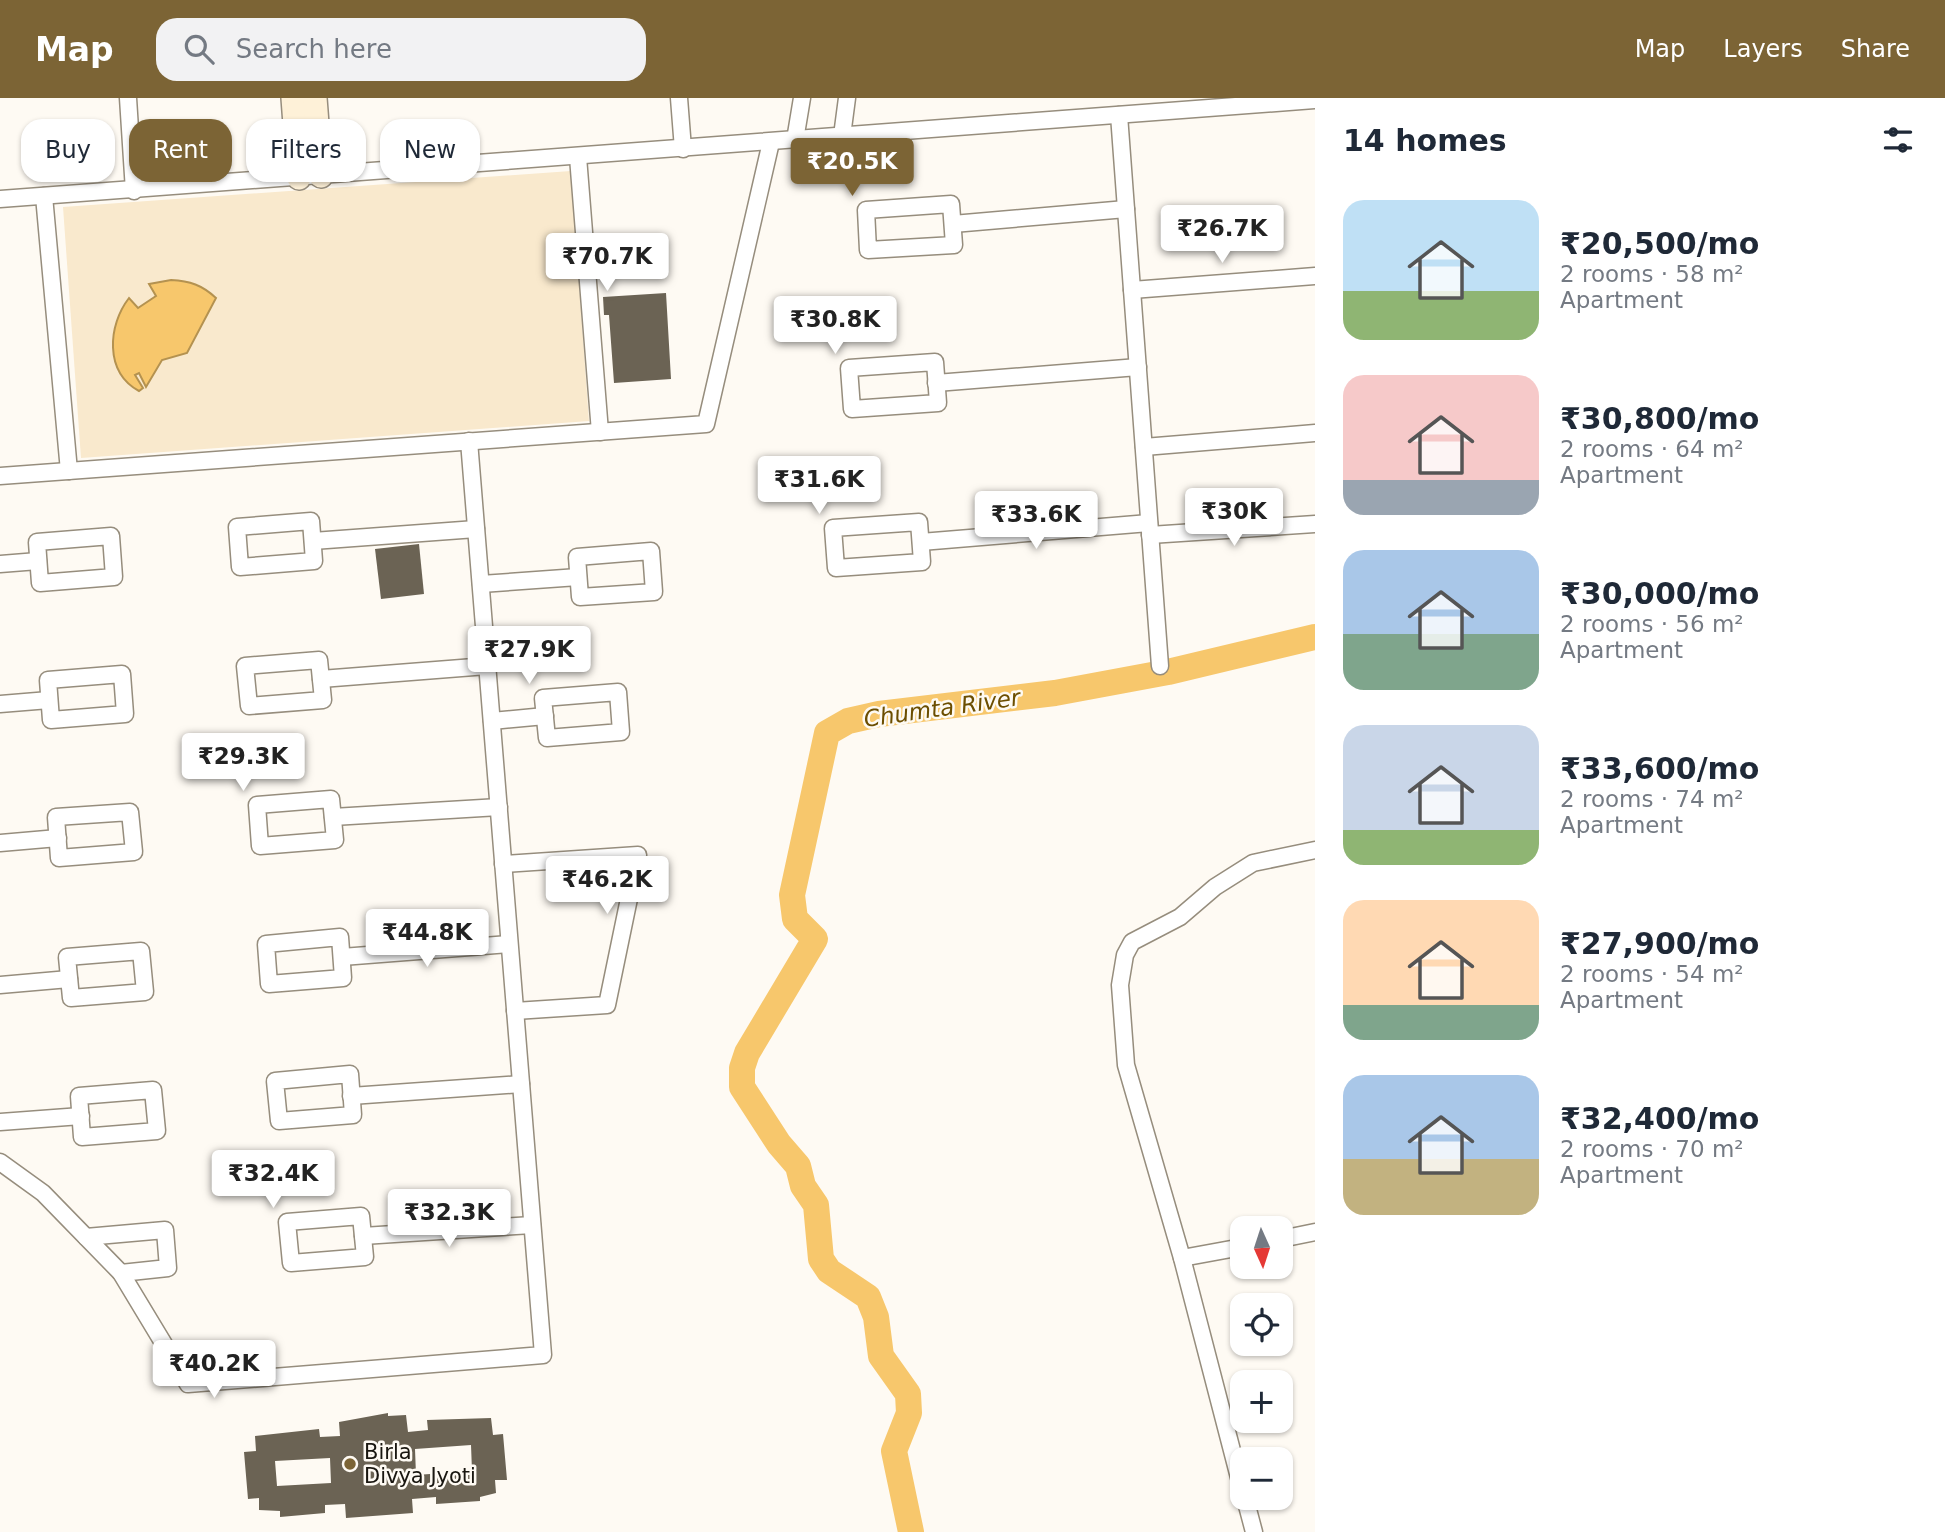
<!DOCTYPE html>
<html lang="en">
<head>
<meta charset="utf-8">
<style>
  body { margin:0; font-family:"DejaVu Sans",sans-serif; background:#f2f2f3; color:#1f2937; height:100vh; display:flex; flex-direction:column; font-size:26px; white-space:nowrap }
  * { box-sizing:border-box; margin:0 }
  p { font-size:23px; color:#747a83 }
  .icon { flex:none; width:38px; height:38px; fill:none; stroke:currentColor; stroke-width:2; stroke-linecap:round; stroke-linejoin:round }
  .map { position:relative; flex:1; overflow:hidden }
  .panel { display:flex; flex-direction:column; background:#fff; width:630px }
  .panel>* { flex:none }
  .banner { position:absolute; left:21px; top:21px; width:665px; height:63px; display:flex; gap:14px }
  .needle { width:46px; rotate:177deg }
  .tools { position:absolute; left:1230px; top:1118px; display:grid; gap:14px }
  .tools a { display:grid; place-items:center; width:63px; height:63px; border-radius:14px; background:#fff; box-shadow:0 2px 5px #0004; font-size:35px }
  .price { position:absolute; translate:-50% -60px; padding:0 16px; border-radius:7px; background:#fff; color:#222; font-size:23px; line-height:46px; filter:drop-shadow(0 2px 4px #0008) }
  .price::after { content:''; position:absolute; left:50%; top:42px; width:21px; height:16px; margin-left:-10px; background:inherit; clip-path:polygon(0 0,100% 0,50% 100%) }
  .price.current { background:#7c6435; color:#fff }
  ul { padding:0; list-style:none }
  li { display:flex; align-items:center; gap:21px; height:175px; padding:0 28px }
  li span { display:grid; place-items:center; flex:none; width:196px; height:140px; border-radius:21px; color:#555 }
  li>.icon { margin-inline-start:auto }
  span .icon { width:84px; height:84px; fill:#fffc; stroke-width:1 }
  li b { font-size:30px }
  h2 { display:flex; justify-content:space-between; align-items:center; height:84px; padding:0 28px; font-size:30px }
  .tag { padding:0 24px; border-radius:21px; background:#fff; box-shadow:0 2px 5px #0004; font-size:24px; line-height:63px }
  .tag.current { background:#7c6435; color:#fff }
  header { display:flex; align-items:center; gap:42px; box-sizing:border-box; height:98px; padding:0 35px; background:#7c6435; color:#fff }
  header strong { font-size:33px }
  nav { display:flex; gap:38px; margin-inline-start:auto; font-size:24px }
  .search { width:490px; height:63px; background:#f2f2f3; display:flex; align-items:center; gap:18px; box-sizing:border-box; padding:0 24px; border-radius:21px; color:#747a83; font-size:26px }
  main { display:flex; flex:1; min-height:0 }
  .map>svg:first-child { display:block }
  .green { fill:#f9e9cd }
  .water { fill:#f7c76c; stroke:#b49250; stroke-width:2 }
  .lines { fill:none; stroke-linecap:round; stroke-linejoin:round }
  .river { stroke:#f7c76c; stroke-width:26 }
  .building { fill:#6b6354; fill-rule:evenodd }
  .street-casing { stroke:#968d7d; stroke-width:19 }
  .secondary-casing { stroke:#968d7d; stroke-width:26 }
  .street { stroke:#fff; stroke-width:16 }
  .secondary { stroke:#fef1d8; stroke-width:23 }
  .poi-dot { fill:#7c6435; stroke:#fefaf3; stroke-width:2.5 }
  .labels { text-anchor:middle; stroke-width:5; stroke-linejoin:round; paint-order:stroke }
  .poi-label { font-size:21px; fill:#191610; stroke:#fefaf3; text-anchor:start }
  .water-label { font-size:23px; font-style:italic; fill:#6c4e00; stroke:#fefaf3 }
</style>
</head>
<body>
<header>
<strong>Map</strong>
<div class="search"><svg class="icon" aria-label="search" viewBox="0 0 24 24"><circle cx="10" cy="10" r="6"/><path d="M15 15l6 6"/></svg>Search here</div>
<nav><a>Map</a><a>Layers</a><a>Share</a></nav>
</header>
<main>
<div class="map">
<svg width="1315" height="1434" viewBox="0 0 1315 1434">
  <rect width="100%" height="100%" fill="#fefaf3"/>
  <polygon class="green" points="571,73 589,323 81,360 63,109"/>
  <path class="water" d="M171 182C190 183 202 187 216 200L187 255 162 262 146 289 139 275 135 277 143 290 139 293C104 274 108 227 129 200L138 210 156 198 149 186Z"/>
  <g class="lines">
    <polyline class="river" points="911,1434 894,1353 909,1315 908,1296 881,1258 876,1219 868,1199 829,1173 821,1161 816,1107 803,1088 798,1068 779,1046 742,989 742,970 747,955 815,841 795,821 792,797 827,635 848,623 879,616 1055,595 1168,574 1315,539"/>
  </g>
  <g class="building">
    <polygon points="666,195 671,281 614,285 609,217 604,217 603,199"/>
    <polygon points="419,446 424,496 381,501 375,451"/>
    <path d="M388 1315V1318L406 1317 408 1334 428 1332 427 1322 491 1320 493 1337 503 1336 507 1382H495L496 1395 480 1399V1403L436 1406V1399L412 1401 413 1415 346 1420 345 1406 325 1407V1415L280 1419V1413L259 1412V1400L248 1401 244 1354 256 1353 255 1338 319 1331 320 1339 340 1338 339 1324ZM471 1347 472 1373 416 1377 415 1351ZM330 1360 331 1385 277 1388 275 1363Z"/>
  </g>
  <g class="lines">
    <defs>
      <g id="street">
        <polyline points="128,0 134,93"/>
        <polyline points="679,0 683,51"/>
        <polyline points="1119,17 1160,568"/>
        <polyline points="842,38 847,0"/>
        <polyline points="795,42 802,0"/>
        <polyline points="578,59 600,334"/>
        <polyline points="44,98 69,373"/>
        <polyline points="0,101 1315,2"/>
        <polygon points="951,106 954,147 868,152 866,112"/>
        <polyline points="953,126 1126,111"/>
        <polyline points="1132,192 1315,178"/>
        <polygon points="935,264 938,305 852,311 849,270"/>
        <polyline points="936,285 1138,269"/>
        <polyline points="1144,349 1315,335"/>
        <polyline points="0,378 706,326 771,44"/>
        <polygon points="311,423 314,463 240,469 237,429"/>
        <polygon points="919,424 922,464 836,470 833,430"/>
        <polyline points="1150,437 1315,426"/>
        <polygon points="111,438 114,479 40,485 37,444"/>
        <polyline points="313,443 476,431"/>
        <polyline points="921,444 1149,425"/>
        <polygon points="651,453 654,494 580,499 577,459"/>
        <polyline points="0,466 38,463"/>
        <polyline points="481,486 578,479"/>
        <polygon points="319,562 323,602 249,608 245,568"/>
        <polygon points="122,576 125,616 51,622 48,582"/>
        <polyline points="321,581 487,568"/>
        <polygon points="618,594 621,634 547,640 543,600"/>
        <polyline points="0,606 49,602"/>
        <polyline points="492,623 545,618"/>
        <polygon points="331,701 335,742 260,748 257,707"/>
        <polygon points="130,714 134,754 59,760 56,719"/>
        <polyline points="333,719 499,709"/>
        <polyline points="0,745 58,740"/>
        <polyline points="503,766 638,757 607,907 515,913"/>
        <polygon points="340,839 343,880 269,886 266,846"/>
        <polygon points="141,853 145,894 71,900 67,859"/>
        <polyline points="342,859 509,846"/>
        <polyline points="0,887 69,881"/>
        <polygon points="350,976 353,1017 279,1023 275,983"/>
        <polygon points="153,992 157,1033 82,1039 79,998"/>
        <polyline points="351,998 521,986"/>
        <polyline points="0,1024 81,1018"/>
        <polyline points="0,1064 43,1095 121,1175 188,1286 543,1257 469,343"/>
        <polygon points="361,1118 365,1159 291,1165 287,1124"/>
        <polyline points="363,1138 532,1127"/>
        <polyline points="86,1139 165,1132 168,1170 121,1175"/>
        <polyline points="1281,1141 1315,1134"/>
        <polyline points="1182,1160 1242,1149"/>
        <polyline points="1242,1391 1182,1160 1126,967 1120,887 1125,857 1132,844 1180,819 1215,789 1253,765 1315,752"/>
        <polyline points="1245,1400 1254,1434"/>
      </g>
      <g id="secondary">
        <polyline points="293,0 299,80"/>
        <polyline points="315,0 321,78"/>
      </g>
    </defs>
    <use href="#street" class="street-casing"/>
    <use href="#secondary" class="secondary-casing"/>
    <use href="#street" class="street"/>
    <use href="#secondary" class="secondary"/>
  </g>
  <circle class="poi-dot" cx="350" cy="1366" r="7"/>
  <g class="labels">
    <g class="poi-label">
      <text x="364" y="1361">Birla<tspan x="364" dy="24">Divya Jyoti</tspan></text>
    </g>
    <g class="water-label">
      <text transform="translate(942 610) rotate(-8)" y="8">Chumta River</text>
    </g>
  </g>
</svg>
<div class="tools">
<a><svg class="needle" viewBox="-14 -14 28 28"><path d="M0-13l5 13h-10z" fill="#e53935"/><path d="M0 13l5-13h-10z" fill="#747a83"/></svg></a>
<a><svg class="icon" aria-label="locate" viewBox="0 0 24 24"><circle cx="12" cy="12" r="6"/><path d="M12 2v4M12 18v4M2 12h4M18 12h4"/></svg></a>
<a>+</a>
<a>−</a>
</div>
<b class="price current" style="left:852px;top:100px">₹20.5K</b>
<b class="price" style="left:1222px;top:167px">₹26.7K</b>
<b class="price" style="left:607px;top:195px">₹70.7K</b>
<b class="price" style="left:835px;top:258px">₹30.8K</b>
<b class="price" style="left:819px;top:418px">₹31.6K</b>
<b class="price" style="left:1234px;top:450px">₹30K</b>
<b class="price" style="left:1036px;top:453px">₹33.6K</b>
<b class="price" style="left:529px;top:588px">₹27.9K</b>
<b class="price" style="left:243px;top:695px">₹29.3K</b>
<b class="price" style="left:607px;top:818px">₹46.2K</b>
<b class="price" style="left:427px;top:871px">₹44.8K</b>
<b class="price" style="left:273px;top:1112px">₹32.4K</b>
<b class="price" style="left:449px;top:1151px">₹32.3K</b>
<b class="price" style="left:214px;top:1302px">₹40.2K</b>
<div class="banner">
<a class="tag">Buy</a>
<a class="tag current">Rent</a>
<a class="tag">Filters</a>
<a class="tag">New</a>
</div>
</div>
<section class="panel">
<h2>14 homes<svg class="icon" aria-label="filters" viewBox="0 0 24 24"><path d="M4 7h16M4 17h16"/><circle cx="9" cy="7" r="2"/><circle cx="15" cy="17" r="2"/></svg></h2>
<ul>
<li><span style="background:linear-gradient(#bfe0f5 65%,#8fb573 0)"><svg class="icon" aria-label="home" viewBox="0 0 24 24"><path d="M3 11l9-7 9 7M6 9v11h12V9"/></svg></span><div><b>₹20,500/mo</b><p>2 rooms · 58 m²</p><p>Apartment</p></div></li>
<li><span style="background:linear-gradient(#f6c9c9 75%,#9aa5b1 0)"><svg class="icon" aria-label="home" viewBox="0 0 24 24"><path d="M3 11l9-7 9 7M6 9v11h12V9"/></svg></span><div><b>₹30,800/mo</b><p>2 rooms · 64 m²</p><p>Apartment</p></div></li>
<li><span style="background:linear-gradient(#a9c7e8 60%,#7fa58c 0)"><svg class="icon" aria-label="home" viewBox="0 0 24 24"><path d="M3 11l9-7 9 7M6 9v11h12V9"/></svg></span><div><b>₹30,000/mo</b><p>2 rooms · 56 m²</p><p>Apartment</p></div></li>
<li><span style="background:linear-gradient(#c9d6e8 75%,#8fb573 0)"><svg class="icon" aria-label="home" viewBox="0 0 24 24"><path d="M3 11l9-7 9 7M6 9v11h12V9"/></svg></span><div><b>₹33,600/mo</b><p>2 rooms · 74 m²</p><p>Apartment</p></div></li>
<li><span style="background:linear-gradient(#ffd9b3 75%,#7fa58c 0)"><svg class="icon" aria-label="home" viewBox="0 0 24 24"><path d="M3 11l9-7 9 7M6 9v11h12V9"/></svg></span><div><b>₹27,900/mo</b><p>2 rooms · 54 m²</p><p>Apartment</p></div></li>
<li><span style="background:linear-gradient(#a9c7e8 60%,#c2b280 0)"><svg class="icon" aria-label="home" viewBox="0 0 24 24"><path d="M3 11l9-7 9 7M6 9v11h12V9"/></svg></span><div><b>₹32,400/mo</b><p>2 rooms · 70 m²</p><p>Apartment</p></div></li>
</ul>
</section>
</main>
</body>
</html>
